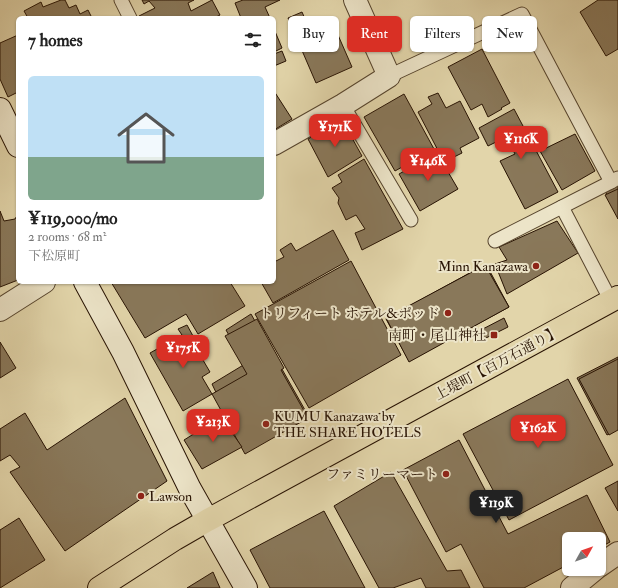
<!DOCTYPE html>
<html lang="en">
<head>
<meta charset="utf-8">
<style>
  body { margin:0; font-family:"IM FELL Double Pica","Noto Serif JP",serif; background:#f2f2f2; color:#222; height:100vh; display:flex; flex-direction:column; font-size:15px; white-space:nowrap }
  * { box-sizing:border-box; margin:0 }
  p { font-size:13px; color:#767676 }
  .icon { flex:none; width:22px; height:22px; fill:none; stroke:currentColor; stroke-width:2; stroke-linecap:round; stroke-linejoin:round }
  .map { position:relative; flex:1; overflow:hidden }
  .panel { position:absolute; left:16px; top:16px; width:260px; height:268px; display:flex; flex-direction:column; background:#fff; border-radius:6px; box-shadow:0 1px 3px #0004 }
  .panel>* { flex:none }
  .top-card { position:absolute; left:288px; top:16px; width:270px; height:36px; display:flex; gap:8px }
  .needle { width:26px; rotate:50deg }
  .tools { position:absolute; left:562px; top:532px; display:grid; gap:8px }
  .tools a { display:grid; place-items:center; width:44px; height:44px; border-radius:6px; background:#fff; box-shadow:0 1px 3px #0004; font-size:20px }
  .price { position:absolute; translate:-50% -34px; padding:0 9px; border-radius:8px; background:#d93025; color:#fff; font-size:13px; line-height:26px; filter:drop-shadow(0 1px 2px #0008) }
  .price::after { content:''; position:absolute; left:50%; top:24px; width:12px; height:9px; margin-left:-6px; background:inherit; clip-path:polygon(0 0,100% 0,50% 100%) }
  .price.on { background:#222; color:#fff }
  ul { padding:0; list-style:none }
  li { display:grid; align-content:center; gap:8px; height:212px; padding:0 12px }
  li+li { border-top:1px solid #e0e0e0 }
  li span { display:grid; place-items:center; height:124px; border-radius:6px; color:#555 }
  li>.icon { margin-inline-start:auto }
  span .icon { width:72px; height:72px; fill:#fffc; stroke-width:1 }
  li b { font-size:17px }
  h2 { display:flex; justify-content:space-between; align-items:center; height:48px; padding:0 12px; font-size:17px }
  .tag { padding:0 14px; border-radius:6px; background:#fff; box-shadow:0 1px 3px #0004; font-size:14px; line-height:36px }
  .tag.on { background:#d93025; color:#fff }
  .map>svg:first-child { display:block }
  .building { fill:#89785a; stroke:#281303 }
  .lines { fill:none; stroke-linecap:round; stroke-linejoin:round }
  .lane-casing { stroke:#56442d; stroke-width:15 }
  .street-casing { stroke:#56442d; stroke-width:24 }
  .secondary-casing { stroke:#281303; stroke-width:24 }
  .highway-casing { stroke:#281303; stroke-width:24 }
  .lane { stroke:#ece4c8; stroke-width:13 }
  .street { stroke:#ece4c8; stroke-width:22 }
  .secondary { stroke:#ece4c8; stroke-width:22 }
  .highway { stroke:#e2d5aa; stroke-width:22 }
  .poi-dot { fill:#8f2418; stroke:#ece4c8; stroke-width:1.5 }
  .labels { text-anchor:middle; stroke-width:4; stroke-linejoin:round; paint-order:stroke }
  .poi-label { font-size:14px; fill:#281303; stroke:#ece4c8; text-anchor:end }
  .street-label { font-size:14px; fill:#281303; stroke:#ece4c8 }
</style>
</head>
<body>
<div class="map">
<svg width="618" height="588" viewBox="0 0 618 588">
  <rect width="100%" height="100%" fill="#e2d5aa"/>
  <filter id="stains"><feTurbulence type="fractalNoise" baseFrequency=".005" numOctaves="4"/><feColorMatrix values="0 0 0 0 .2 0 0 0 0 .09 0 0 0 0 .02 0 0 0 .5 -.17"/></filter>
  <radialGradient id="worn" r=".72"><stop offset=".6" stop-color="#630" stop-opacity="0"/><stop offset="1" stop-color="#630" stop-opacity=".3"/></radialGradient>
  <g class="building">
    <polygon points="61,0 65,0 69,8 76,5 80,14 88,10 92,18 28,18 24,11 41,2 43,7"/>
    <polygon points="142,0 194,0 188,3 191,11 212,0 220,15 214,18 139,18 139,16 155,8 149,1 144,4"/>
    <polygon points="243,0 280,0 265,7 270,18 241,18 235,3"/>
    <polygon points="598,0 618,0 618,49 606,56 580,12"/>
    <polygon points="302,12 316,44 338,35 352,67 316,83 288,18"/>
    <polygon points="274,29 282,48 274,52"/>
    <polygon points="18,35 18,92 8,97 0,79 0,43"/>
    <polygon points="482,49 510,103 501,108 502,109 488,117 482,104 471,110 448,67"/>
    <polygon points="282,51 286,61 274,66 274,54"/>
    <polygon points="274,91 292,119 274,130"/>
    <polygon points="438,93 446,108 460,101 479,138 460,148 462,153 444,162 418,112 432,104 428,97"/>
    <polygon points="404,94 434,149 395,171 364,117"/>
    <polygon points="514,109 558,192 525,209 500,161 515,154 506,137 488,146 479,128"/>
    <polygon points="342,120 362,156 328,177 308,139"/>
    <polygon points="575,134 595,171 562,190 540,151"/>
    <polygon points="437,153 458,189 420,211 399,174"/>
    <polygon points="364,159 403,229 362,250 355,233 365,229 356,215 346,220 338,203 339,198 332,188 342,182 338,175"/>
    <polygon points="618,184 618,216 605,191"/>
    <polygon points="618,189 618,219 605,195"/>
    <polygon points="0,211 4,221 15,219 18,214 18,280 0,287"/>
    <polygon points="557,221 578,253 507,294 495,264 507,260 499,247"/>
    <polygon points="333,230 349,260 273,303 261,282 274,282 274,262 284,257 280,250 291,243 296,251"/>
    <polygon points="351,261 401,355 309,408 255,314"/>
    <polygon points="486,264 509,307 409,361 386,319"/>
    <polygon points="485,265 509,307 409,362 386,318"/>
    <polygon points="111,282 230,282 245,306 198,334 186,314 145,338"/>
    <polygon points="251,314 305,410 242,447 212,384 245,364 226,330"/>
    <polygon points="504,318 508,327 484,339 479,331"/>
    <polygon points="257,319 284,368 281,370 308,418 245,454 212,394 247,374 225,336"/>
    <polygon points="187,325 193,336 190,338 210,372 202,377 212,394 183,411 150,353 182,335 178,329"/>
    <polygon points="0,342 16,368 0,378"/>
    <polygon points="618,357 618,429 607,435 577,378"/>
    <polygon points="618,359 618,430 609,435 579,379"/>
    <polygon points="568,379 613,465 509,520 463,434"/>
    <polygon points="125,398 167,481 65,551 10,472 20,467 10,455 0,461 0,429 25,413 47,450"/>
    <polygon points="221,417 242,447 202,469 184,440"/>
    <polygon points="459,440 508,534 587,495 610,542 599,548 599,539 569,539 569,564 524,588 484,588 461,544 446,552 403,470"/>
    <polygon points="391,472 447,571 461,570 470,588 426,588 421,578 393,588 379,588 334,506"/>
    <polygon points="618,481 618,511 605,488"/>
    <polygon points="324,511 365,588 270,588 250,550"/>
    <polygon points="19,518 45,560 0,588 0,530"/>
    <polygon points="213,572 220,588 187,588"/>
  </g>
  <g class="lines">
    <defs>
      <g id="lane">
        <polyline points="121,0 130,18"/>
        <polyline points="389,76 522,14 611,182 618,178"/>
        <polyline points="343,105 411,220"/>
        <polyline points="562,207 611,301"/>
        <polyline points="495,241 611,182"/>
      </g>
      <g id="street">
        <polyline points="274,144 343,105 389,76 355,0"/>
        <polyline points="0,310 44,282"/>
        <polyline points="599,566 618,553"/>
        <polyline points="572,588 595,569"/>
      </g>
      <g id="secondary">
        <polyline points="0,109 18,146"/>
        <polyline points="85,282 123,352 190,489 246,588"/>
      </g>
      <polyline id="highway" points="99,588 175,539 208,520 618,297"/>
    </defs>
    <use href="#lane" class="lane-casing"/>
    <use href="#street" class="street-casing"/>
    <use href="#secondary" class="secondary-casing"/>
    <use href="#highway" class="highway-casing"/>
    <use href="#lane" class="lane"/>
    <use href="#street" class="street"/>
    <use href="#secondary" class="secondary"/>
    <use href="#highway" class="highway"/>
  </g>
  <g class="poi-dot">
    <circle cx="536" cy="266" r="4"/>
    <circle cx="448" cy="313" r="4"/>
    <rect x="490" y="331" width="8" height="8" rx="2"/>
    <circle cx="266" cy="424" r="4"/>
    <circle cx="446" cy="474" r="4"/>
    <circle cx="141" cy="496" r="4"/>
  </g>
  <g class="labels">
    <g class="poi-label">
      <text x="528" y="271">Minn Kanazawa</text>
      <text x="440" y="318">トリフィート ホテル&amp;ポッド</text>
      <text x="486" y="340">南町・尾山神社</text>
      <text x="274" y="421" text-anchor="start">KUMU Kanazawa by<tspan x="274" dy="16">THE SHARE HOTELS</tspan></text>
      <text x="438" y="479">ファミリーマート</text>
      <text x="149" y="501" text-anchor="start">Lawson</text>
    </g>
    <g class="street-label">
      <text transform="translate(497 363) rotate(-28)" y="5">上堤町【百万石通り】</text>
    </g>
  </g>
  <rect width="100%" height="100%" filter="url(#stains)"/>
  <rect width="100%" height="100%" fill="url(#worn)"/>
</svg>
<div class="tools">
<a><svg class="needle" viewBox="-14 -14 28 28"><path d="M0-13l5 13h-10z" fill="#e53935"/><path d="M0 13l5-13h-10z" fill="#767676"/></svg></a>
</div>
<b class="price" style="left:335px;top:148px">¥171K</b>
<b class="price" style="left:521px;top:160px">¥116K</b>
<b class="price" style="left:428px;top:182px">¥146K</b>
<b class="price" style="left:183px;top:369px">¥175K</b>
<b class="price" style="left:213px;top:443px">¥213K</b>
<b class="price" style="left:538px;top:449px">¥162K</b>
<b class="price on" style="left:496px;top:524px">¥119K</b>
<div class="top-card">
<a class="tag">Buy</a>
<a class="tag on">Rent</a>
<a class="tag">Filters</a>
<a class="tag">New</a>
</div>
<section class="panel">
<h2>7 homes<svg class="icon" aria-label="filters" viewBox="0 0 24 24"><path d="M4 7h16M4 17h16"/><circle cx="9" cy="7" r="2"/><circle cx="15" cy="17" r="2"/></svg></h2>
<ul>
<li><span style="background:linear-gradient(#bfe0f5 65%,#7fa58c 0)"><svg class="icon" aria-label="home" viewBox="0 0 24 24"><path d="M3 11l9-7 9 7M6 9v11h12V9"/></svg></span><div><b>¥119,000/mo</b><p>2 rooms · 68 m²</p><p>下松原町</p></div></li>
</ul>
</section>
</div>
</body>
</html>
